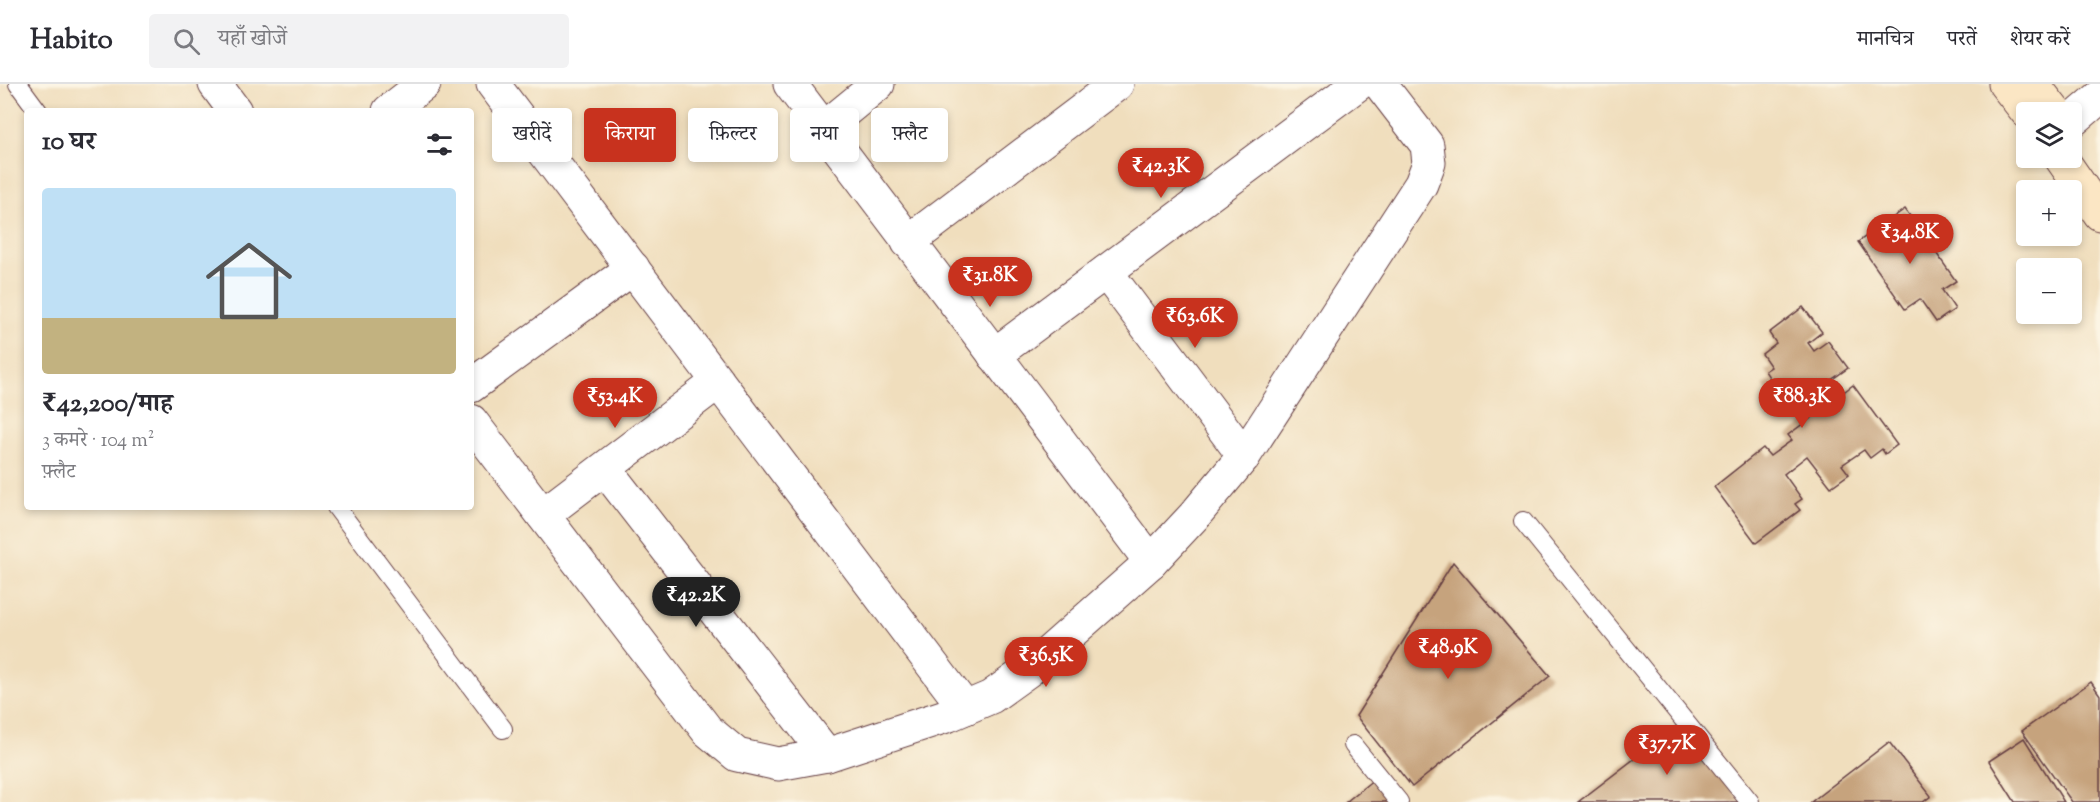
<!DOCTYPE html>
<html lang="hi">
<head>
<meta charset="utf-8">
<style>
  body { margin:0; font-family:"Sorts Mill Goudy","Noto Serif Devanagari",serif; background:#f2f2f3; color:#2b2b33; height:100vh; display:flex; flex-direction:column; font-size:22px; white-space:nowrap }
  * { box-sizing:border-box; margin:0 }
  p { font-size:20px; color:#7c7c81 }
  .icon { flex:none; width:33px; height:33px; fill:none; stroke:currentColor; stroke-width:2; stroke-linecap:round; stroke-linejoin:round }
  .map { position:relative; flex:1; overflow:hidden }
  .details { position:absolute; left:24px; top:24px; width:450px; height:402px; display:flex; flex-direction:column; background:#fff; border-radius:6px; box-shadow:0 3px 9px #0003 }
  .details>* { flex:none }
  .hud { position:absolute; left:492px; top:24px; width:570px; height:54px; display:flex; gap:12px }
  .fabs { position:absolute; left:2016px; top:18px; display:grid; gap:12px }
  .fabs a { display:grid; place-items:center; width:66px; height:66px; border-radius:6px; background:#fff; box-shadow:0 3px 9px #0003; font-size:30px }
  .price { position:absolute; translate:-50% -51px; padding:0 14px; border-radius:21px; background:#c8321e; color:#fff; font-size:20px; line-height:39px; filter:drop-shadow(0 2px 3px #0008) }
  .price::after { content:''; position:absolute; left:50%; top:36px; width:18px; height:14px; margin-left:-9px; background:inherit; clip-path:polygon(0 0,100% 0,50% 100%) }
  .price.active { background:#222; color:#fff }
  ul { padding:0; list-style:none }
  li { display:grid; align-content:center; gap:12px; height:318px; padding:0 18px }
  li span { display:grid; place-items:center; height:186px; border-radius:6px; color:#555 }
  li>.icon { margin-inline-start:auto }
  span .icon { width:108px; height:108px; fill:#fffc; stroke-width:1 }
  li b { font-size:26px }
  h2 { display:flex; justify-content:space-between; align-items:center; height:72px; padding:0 18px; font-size:26px }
  .pill { padding:0 21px; border-radius:6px; background:#fff; box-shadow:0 3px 9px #0003; font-size:21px; line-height:54px }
  .pill.active { background:#c8321e; color:#fff }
  header { display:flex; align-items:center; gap:36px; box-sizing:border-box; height:84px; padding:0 30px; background:#fff; border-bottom:2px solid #e1e1e2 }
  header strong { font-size:28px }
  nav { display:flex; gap:33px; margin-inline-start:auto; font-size:21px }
  .search { width:420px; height:54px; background:#f2f2f3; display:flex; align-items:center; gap:15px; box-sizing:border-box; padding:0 21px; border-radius:6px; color:#7c7c81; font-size:22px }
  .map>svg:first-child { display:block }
  .building { fill:#c6a37d }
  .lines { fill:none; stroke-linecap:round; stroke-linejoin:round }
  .service-casing { stroke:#633c41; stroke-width:20 }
  .minor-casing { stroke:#633c41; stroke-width:35 }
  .secondary-casing { stroke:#633c41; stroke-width:35 }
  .service { stroke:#fff; stroke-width:18 }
  .minor { stroke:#fff; stroke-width:33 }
  .secondary { stroke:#fbe6c4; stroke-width:33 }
</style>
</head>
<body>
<header>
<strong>Habito</strong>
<div class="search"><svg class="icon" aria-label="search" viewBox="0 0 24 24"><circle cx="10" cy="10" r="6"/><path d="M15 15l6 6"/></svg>यहाँ खोजें</div>
<nav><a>मानचित्र</a><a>परतें</a><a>शेयर करें</a></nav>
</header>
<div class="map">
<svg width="2100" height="718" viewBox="0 0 2100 718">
  <rect width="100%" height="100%" fill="#fcf5e5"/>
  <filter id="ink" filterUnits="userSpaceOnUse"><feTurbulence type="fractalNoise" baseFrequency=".0167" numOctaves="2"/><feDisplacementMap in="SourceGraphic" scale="12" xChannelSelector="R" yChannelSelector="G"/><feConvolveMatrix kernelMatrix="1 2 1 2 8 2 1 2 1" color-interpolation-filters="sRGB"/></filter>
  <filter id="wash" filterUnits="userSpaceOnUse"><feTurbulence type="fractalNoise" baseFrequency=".008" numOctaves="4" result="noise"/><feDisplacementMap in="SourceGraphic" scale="24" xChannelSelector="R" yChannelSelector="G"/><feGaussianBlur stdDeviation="1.35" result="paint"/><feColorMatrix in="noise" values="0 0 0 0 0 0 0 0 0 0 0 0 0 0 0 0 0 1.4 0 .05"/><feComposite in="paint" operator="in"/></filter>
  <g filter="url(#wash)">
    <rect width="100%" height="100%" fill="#f0debd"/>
    <g id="blocks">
      <g class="building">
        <polygon points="1905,125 1956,197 1942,206 1955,225 1936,238 1920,215 1905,225 1858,158"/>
        <polygon points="1803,223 1822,248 1808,259 1814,267 1828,257 1848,284 1827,299 1837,313 1853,301 1897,361 1885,370 1882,365 1870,374 1864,366 1842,381 1849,390 1831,403 1807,372 1784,390 1802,415 1795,420 1800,426 1756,459 1714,403 1763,364 1770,372 1792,356 1788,351 1823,325 1811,310 1784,330 1763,302 1771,296 1765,287 1771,283 1762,270 1776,259 1769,249"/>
        <polygon points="1453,478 1550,592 1412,703 1356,632"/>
        <polygon points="2091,598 2100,611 2100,718 2072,718 2022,647"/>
        <polygon points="1681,639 1741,718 1578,718"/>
        <polygon points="2024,654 2064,718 2015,718 1989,677"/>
        <polygon points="1889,658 1931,712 1923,718 1811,718"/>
        <polygon points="1374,695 1392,718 1346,718"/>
      </g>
    </g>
  </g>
  <g filter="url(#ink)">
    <use href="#blocks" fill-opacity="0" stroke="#633c41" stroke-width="1.5"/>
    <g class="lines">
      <defs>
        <g id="service">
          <polyline points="18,0 38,27"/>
          <polyline points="336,423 503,645"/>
          <polyline points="1523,437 1750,718"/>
          <polyline points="1353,661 1399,718"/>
        </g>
        <g id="minor">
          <polyline points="215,0 235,27"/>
          <polyline points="493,0 965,624"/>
          <polyline points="790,0 1151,478"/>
          <polyline points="389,27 424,0"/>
          <polyline points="2072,37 2100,13"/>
          <polyline points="823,45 878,0"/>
          <polyline points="908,158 1117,0"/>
          <polyline points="1106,188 1244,372"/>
          <polyline points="994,271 1358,0"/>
          <polyline points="471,302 633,184"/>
          <polyline points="471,337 707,646 737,671 778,680 827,671 949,631 991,613 1030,585 1151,478 1194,432 1244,372 1421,100 1429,79 1427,61 1380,0"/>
          <polyline points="605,385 827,671"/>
          <polyline points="543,431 718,298"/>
        </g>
        <g id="secondary">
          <polyline points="2005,0 2027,28"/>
          <polyline points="2033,0 2055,28"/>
          <polyline points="2061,74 2100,130"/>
        </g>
      </defs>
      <use href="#service" class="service-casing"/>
      <use href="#minor" class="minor-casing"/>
      <use href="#secondary" class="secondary-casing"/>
      <use href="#service" class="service"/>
      <use href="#minor" class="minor"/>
      <use href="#secondary" class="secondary"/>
    </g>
  </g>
</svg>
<div class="fabs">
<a><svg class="icon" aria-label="layers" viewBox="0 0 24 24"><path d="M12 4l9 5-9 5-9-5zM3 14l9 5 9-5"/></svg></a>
<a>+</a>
<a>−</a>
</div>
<b class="price" style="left:1161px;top:115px">₹42.3K</b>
<b class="price" style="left:1910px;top:181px">₹34.8K</b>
<b class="price" style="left:990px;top:224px">₹31.8K</b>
<b class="price" style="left:1195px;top:265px">₹63.6K</b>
<b class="price" style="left:615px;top:345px">₹53.4K</b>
<b class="price" style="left:1802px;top:345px">₹88.3K</b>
<b class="price active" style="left:696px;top:544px">₹42.2K</b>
<b class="price" style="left:1448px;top:596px">₹48.9K</b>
<b class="price" style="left:1046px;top:604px">₹36.5K</b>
<b class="price" style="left:1667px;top:692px">₹37.7K</b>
<div class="hud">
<a class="pill">खरीदें</a>
<a class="pill active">किराया</a>
<a class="pill">फ़िल्टर</a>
<a class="pill">नया</a>
<a class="pill">फ़्लैट</a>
</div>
<section class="details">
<h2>10 घर<svg class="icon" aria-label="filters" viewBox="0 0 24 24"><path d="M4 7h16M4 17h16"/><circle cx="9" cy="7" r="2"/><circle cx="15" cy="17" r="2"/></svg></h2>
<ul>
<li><span style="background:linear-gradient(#bfe0f5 70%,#c2b280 0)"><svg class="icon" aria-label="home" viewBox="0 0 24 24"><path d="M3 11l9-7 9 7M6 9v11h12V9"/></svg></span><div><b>₹42,200/माह</b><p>3 कमरे · 104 m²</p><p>फ़्लैट</p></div></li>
</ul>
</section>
</div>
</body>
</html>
